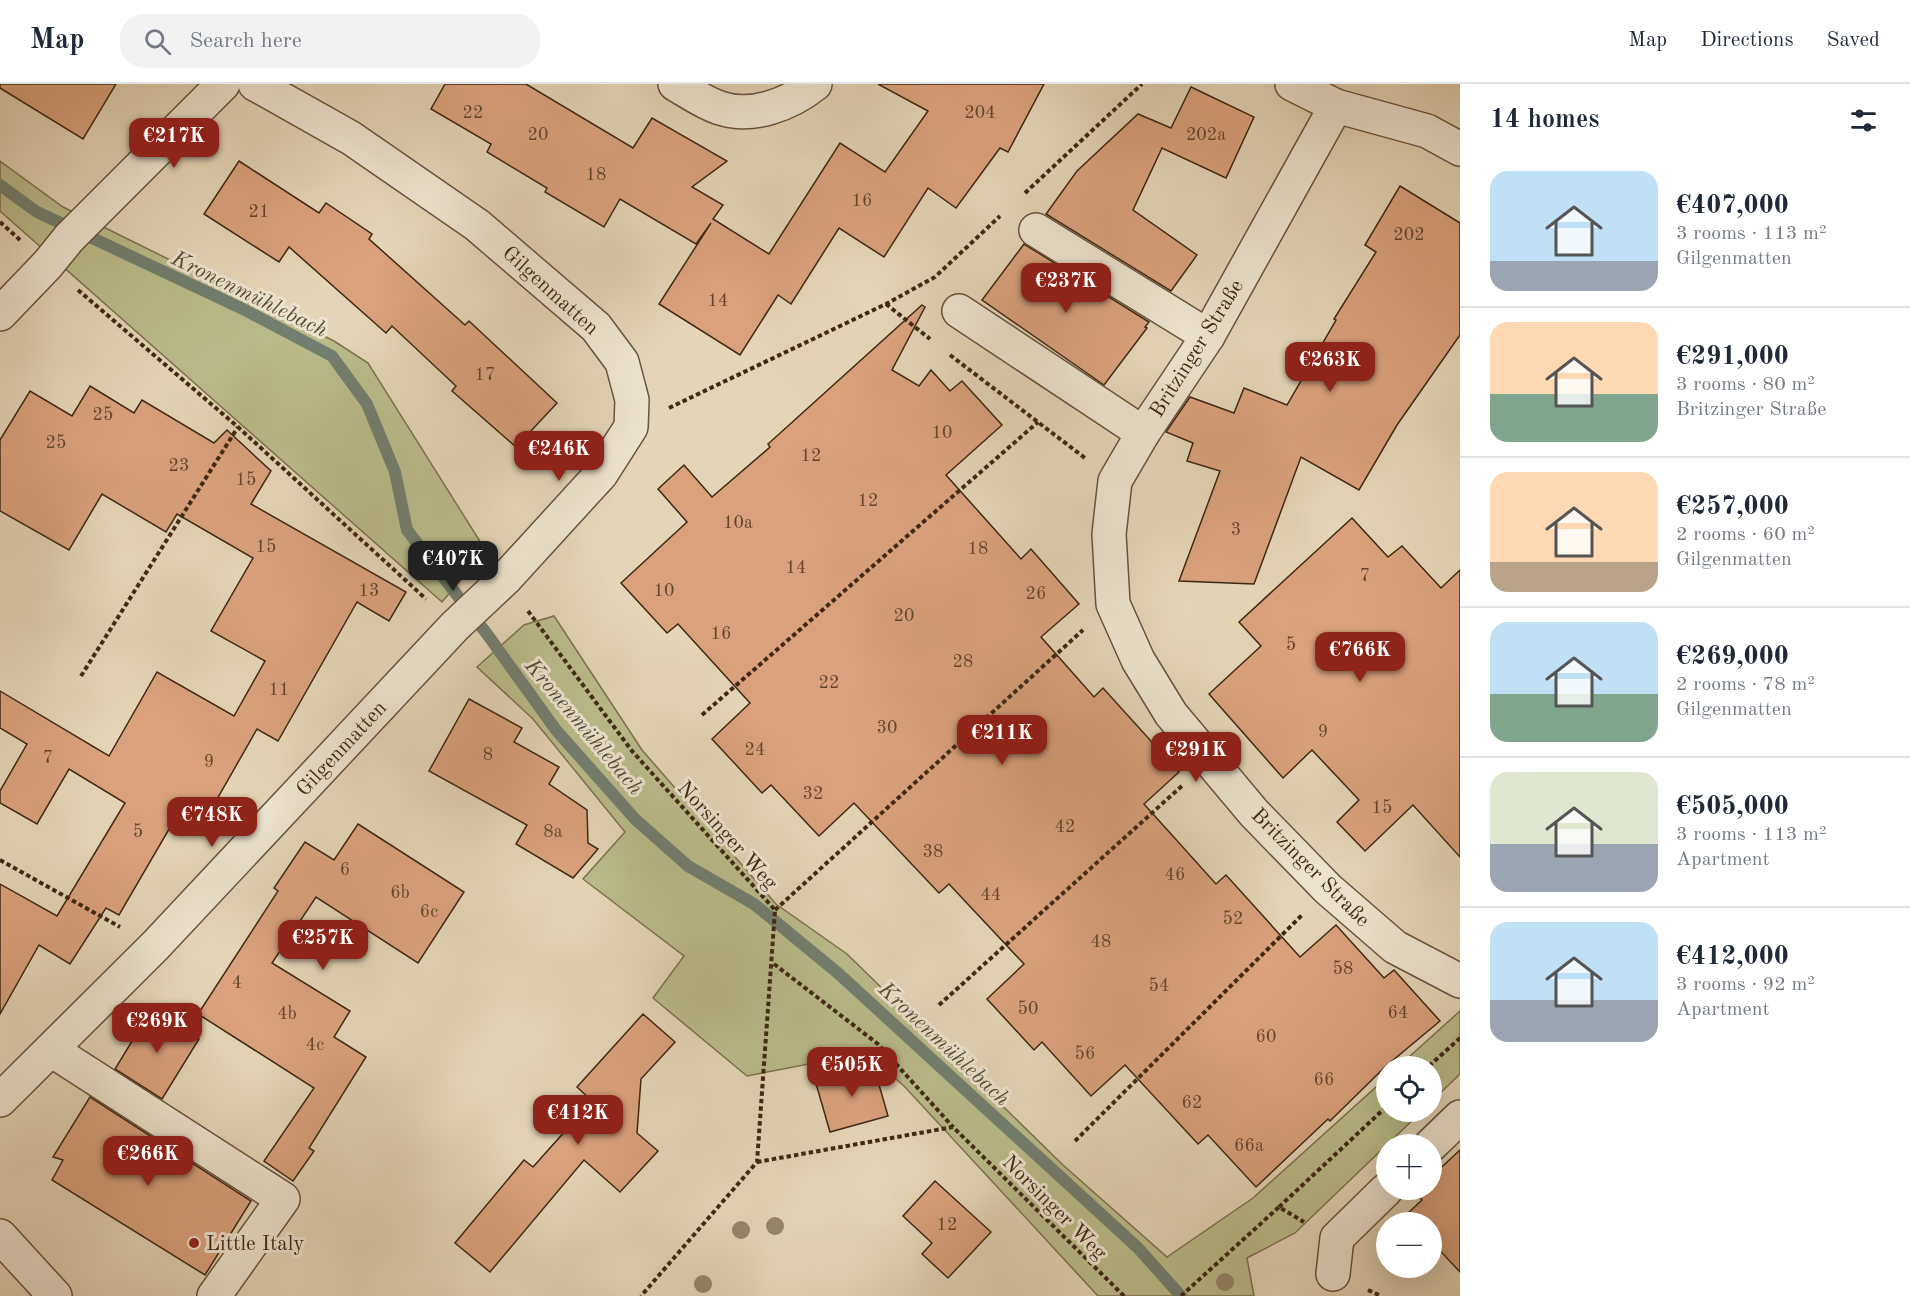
<!DOCTYPE html>
<html lang="en">
<head>
<meta charset="utf-8">
<style>
  body { margin:0; font-family:"Old Standard TT",serif; background:#f2f2f3; color:#1f2937; height:100vh; display:flex; flex-direction:column; font-size:22px; white-space:nowrap }
  * { box-sizing:border-box; margin:0 }
  p { font-size:20px; color:#747a83 }
  .icon { flex:none; width:33px; height:33px; fill:none; stroke:currentColor; stroke-width:2; stroke-linecap:round; stroke-linejoin:round }
  .map { position:relative; flex:1; overflow:hidden }
  .side { display:flex; flex-direction:column; background:#fff; width:450px }
  .side>* { flex:none }
  .buttons { position:absolute; left:1376px; top:972px; display:grid; gap:12px }
  .buttons a { display:grid; place-items:center; width:66px; height:66px; border-radius:50%; background:#fff; box-shadow:0 6px 24px #0002; font-size:30px }
  .price { position:absolute; translate:-50% -51px; padding:0 14px; border-radius:12px; background:#8f2418; color:#fff; font-size:20px; line-height:39px; filter:drop-shadow(0 2px 3px #0008) }
  .price::after { content:''; position:absolute; left:50%; top:36px; width:18px; height:14px; margin-left:-9px; background:inherit; clip-path:polygon(0 0,100% 0,50% 100%) }
  .price.on { background:#222; color:#fff }
  ul { padding:0; list-style:none }
  li { display:flex; align-items:center; gap:18px; height:150px; padding:0 30px }
  li+li { border-top:2px solid #e0e1e3 }
  li span { display:grid; place-items:center; flex:none; width:168px; height:120px; border-radius:18px; color:#555 }
  li>.icon { margin-inline-start:auto }
  span .icon { width:72px; height:72px; fill:#fffc; stroke-width:1 }
  li b { font-size:26px }
  h2 { display:flex; justify-content:space-between; align-items:center; height:72px; padding:0 30px; font-size:26px }
  header { display:flex; align-items:center; gap:36px; box-sizing:border-box; height:84px; padding:0 30px; background:#fff; border-bottom:2px solid #e0e1e3 }
  header strong { font-size:28px }
  nav { display:flex; gap:33px; margin-inline-start:auto; font-size:21px }
  .search { width:420px; height:54px; background:#f2f2f3; display:flex; align-items:center; gap:15px; box-sizing:border-box; padding:0 21px; border-radius:24px; color:#747a83; font-size:22px }
  main { display:flex; flex:1; min-height:0 }
  .map>svg:first-child { display:block }
  .green { fill:#babc8a; stroke:#7c724e; stroke-width:1.5 }
  .lines { fill:none; stroke-linecap:round; stroke-linejoin:round }
  .stream { stroke:#727f70; stroke-width:12 }
  .building { fill:#daa17c; stroke:#3e2813; stroke-width:1.5 }
  .minor-casing { stroke:#68533c; stroke-width:36 }
  .path { stroke:#3e2813; stroke-width:4; stroke-dasharray:4.5 3; stroke-linecap:butt }
  .minor { stroke:#ede4d0; stroke-width:33 }
  .tree { fill:#96866a }
  .poi-dot { fill:#8f2418; stroke:#ede4d0; stroke-width:2 }
  .labels { text-anchor:middle; stroke-width:6; stroke-linejoin:round; paint-order:stroke }
  .number-label { font-size:18px; fill:#65462d }
  .street-label { font-size:21px; fill:#3e2813; stroke:#ede4d0 }
  .poi-label { font-size:21px; fill:#3e2813; stroke:#ede4d0; text-anchor:start }
  .water-label { font-size:22px; font-style:italic; fill:#544c3a; stroke:#ede4d0 }
</style>
</head>
<body>
<header>
<strong>Map</strong>
<div class="search"><svg class="icon" aria-label="search" viewBox="0 0 24 24"><circle cx="10" cy="10" r="6"/><path d="M15 15l6 6"/></svg>Search here</div>
<nav><a>Map</a><a>Directions</a><a>Saved</a></nav>
</header>
<main>
<div class="map">
<svg width="1460" height="1212" viewBox="0 0 1460 1212">
  <rect width="100%" height="100%" fill="#e4d5b6"/>
  <filter id="stains"><feTurbulence type="fractalNoise" baseFrequency=".00333" numOctaves="4"/><feColorMatrix values="0 0 0 0 .2 0 0 0 0 .09 0 0 0 0 .02 0 0 0 .5 -.17"/></filter>
  <radialGradient id="worn" r=".72"><stop offset=".6" stop-color="#630" stop-opacity="0"/><stop offset="1" stop-color="#630" stop-opacity=".3"/></radialGradient>
  <g class="green">
    <polygon points="0,77 63,123 334,257 368,279 486,467 442,518 0,127"/>
    <polygon points="554,532 642,666 776,820 847,870 1063,1081 1167,1173 1253,1114 1386,994 1386,1028 1421,1028 1295,1149 1247,1174 1254,1212 1098,1212 904,1002 866,969 747,992 653,914 684,872 583,795 625,748 533,635 477,583 524,541"/>
    <polygon points="1460,927 1460,990 1431,1018 1431,982 1399,982"/>
  </g>
  <g class="lines">
    <polyline class="stream" points="0,101 37,128 243,225 332,272 367,320 395,388 407,446 487,550 556,646 635,735 688,782 754,820 839,890 1138,1164 1181,1212"/>
  </g>
  <g class="building">
    <polygon points="0,0 116,0 83,55 0,4"/>
    <polygon points="445,0 526,0 633,64 652,34 727,77 692,103 723,121 713,135 769,170 840,59 885,88 928,27 878,0 1044,0 1008,68 1000,64 956,124 928,104 884,173 839,144 791,220 778,211 740,271 659,220 711,139 696,160 620,115 604,143 545,108 547,104 487,68 491,60 431,25"/>
    <polygon points="1191,3 1254,33 1226,94 1162,64 1133,126 1197,171 1171,207 1046,130 1077,87 1138,30 1171,44"/>
    <polygon points="239,77 319,129 326,119 372,150 369,155 465,241 469,237 557,319 516,363 452,307 456,302 392,242 386,249 289,163 279,178 204,130"/>
    <polygon points="1400,102 1460,139 1460,251 1397,341 1359,406 1301,373 1254,500 1179,497 1220,387 1187,377 1193,359 1166,348 1190,313 1234,329 1244,304 1287,321 1336,236 1334,235 1376,168 1365,161"/>
    <polygon points="1024,160 1149,238 1145,243 1147,244 1104,301 982,216"/>
    <polygon points="922,221 925,223 892,286 919,302 931,286 950,307 962,297 1002,341 946,391 1021,475 1031,465 1079,520 1041,553 1094,613 1103,604 1179,688 1144,720 1216,800 1226,791 1300,873 1336,841 1384,894 1394,886 1440,937 1386,982 1330,1037 1328,1035 1256,1103 1208,1051 1198,1060 1125,981 1091,1012 1042,958 1034,966 987,915 1024,880 949,800 939,809 854,719 819,752 771,701 762,709 712,655 750,619 678,540 667,549 621,499 687,438 658,405 684,381 712,413 770,363 768,360"/>
    <polygon points="90,302 134,329 142,316 214,359 227,346 271,387 251,420 406,508 389,537 357,518 278,657 257,645 208,731 186,716 119,831 106,824 70,880 39,861 0,930 0,800 57,832 125,719 69,685 37,740 0,719 0,707 27,660 0,644 0,607 109,672 157,588 234,632 265,577 211,547 253,474 177,430 166,448 102,410 69,466 0,427 0,356 30,307 72,332"/>
    <polygon points="1352,434 1388,473 1402,462 1441,504 1460,486 1460,773 1413,721 1365,767 1337,738 1359,716 1312,666 1283,694 1209,610 1261,562 1239,538"/>
    <polygon points="469,615 522,644 514,658 559,683 549,700 587,726 588,759 598,765 573,794 516,760 527,741 429,687"/>
    <polygon points="358,740 464,808 418,879 316,813 272,879 350,927 334,953 366,973 309,1064 314,1067 293,1097 264,1077 314,1004 198,930 278,807 274,804 305,758 334,776"/>
    <polygon points="151,926 199,955 162,1015 115,985"/>
    <polygon points="643,930 675,958 641,995 637,1049 658,1067 620,1108 584,1076 490,1188 455,1159 524,1076 533,1083 592,1017 577,1003"/>
    <polygon points="873,980 888,1032 830,1048 815,996"/>
    <polygon points="90,1013 251,1117 205,1191 52,1096 63,1076 53,1073"/>
    <polygon points="1460,1066 1460,1188 1431,1157 1431,1138 1414,1138 1407,1130 1422,1116 1414,1108 1417,1106 1431,1106 1431,1093"/>
    <polygon points="935,1097 991,1148 948,1194 922,1170 932,1159 903,1132"/>
  </g>
  <g class="lines">
    <defs>
      <g id="minor">
        <path d="M675 0C689 8 704 19 720 24 752 35 790 20 815 0"/>
        <polyline points="1292,0 1336,22 1427,47 1460,65"/>
        <polyline points="1336,22 1208,252 1143,349 1115,397 1109,450 1113,520 1138,576 1171,630 1254,729 1328,805 1395,863 1460,897"/>
        <polyline points="1036,146 1208,252"/>
        <polyline points="959,227 1143,349"/>
        <polyline points="0,230 48,180 69,154 223,0"/>
        <polyline points="53,967 283,1115 214,1212"/>
        <polyline points="0,1016 155,862 455,542 505,495 601,390 631,343 632,316 622,278 596,243 477,141 351,54 255,0"/>
        <polyline points="1431,1061 1460,1033"/>
        <polyline points="0,1152 55,1212"/>
        <polyline points="1333,1190 1337,1154 1386,1106"/>
      </g>
    </defs>
    <use href="#minor" class="minor-casing"/>
    <g class="path">
      <polyline points="1025,109 1142,0"/>
      <polyline points="0,138 20,156"/>
      <polyline points="78,206 238,343 426,515"/>
      <polyline points="886,220 930,255"/>
      <polyline points="950,271 1085,374"/>
      <polyline points="669,324 886,220 935,193 1000,132"/>
      <polyline points="528,527 632,667 775,826 757,1078 641,1212"/>
      <polyline points="81,592 238,343"/>
      <polyline points="702,631 1038,338"/>
      <polyline points="0,776 120,843"/>
      <polyline points="775,826 1083,546"/>
      <polyline points="774,880 878,960 953,1043"/>
      <polyline points="939,921 1183,701"/>
      <polyline points="1429,982 1460,954"/>
      <polyline points="1075,1057 1302,831"/>
      <polyline points="757,1078 953,1043 1124,1212"/>
      <polyline points="1279,1123 1386,1023"/>
      <polyline points="1368,1206 1381,1212"/>
      <polyline points="1181,1212 1279,1123 1304,1138"/>
    </g>
    <use href="#minor" class="minor"/>
  </g>
  <g class="tree">
    <circle cx="775" cy="1142" r="9"/>
    <circle cx="741" cy="1146" r="9"/>
    <circle cx="1225" cy="1198" r="9"/>
    <circle cx="703" cy="1200" r="9"/>
  </g>
  <circle class="poi-dot" cx="194" cy="1159" r="6"/>
  <g class="labels">
    <g class="number-label">
      <text x="473" y="34">22</text>
      <text x="980" y="34">204</text>
      <text x="538" y="56">20</text>
      <text x="1206" y="56">202a</text>
      <text x="596" y="96">18</text>
      <text x="862" y="122">16</text>
      <text x="259" y="133">21</text>
      <text x="1409" y="156">202</text>
      <text x="718" y="222">14</text>
      <text x="485" y="296">17</text>
      <text x="103" y="336">25</text>
      <text x="942" y="354">10</text>
      <text x="56" y="364">25</text>
      <text x="811" y="377">12</text>
      <text x="179" y="387">23</text>
      <text x="246" y="401">15</text>
      <text x="868" y="422">12</text>
      <text x="738" y="444">10a</text>
      <text x="1236" y="451">3</text>
      <text x="266" y="468">15</text>
      <text x="978" y="470">18</text>
      <text x="796" y="489">14</text>
      <text x="1365" y="497">7</text>
      <text x="369" y="512">13</text>
      <text x="664" y="512">10</text>
      <text x="1036" y="515">26</text>
      <text x="904" y="537">20</text>
      <text x="721" y="555">16</text>
      <text x="1291" y="566">5</text>
      <text x="963" y="583">28</text>
      <text x="829" y="604">22</text>
      <text x="279" y="611">11</text>
      <text x="887" y="649">30</text>
      <text x="1323" y="653">9</text>
      <text x="755" y="671">24</text>
      <text x="488" y="676">8</text>
      <text x="48" y="679">7</text>
      <text x="209" y="683">9</text>
      <text x="813" y="715">32</text>
      <text x="1382" y="729">15</text>
      <text x="1065" y="748">42</text>
      <text x="138" y="753">5</text>
      <text x="553" y="753">8a</text>
      <text x="933" y="773">38</text>
      <text x="345" y="791">6</text>
      <text x="1175" y="796">46</text>
      <text x="400" y="814">6b</text>
      <text x="991" y="816">44</text>
      <text x="429" y="833">6c</text>
      <text x="1233" y="840">52</text>
      <text x="1101" y="863">48</text>
      <text x="1343" y="890">58</text>
      <text x="237" y="904">4</text>
      <text x="1159" y="907">54</text>
      <text x="1028" y="930">50</text>
      <text x="1398" y="934">64</text>
      <text x="287" y="935">4b</text>
      <text x="1266" y="958">60</text>
      <text x="315" y="966">4c</text>
      <text x="1085" y="975">56</text>
      <text x="1324" y="1001">66</text>
      <text x="1192" y="1024">62</text>
      <text x="1249" y="1067">66a</text>
      <text x="947" y="1146">12</text>
    </g>
    <g class="street-label">
      <text transform="translate(551 206) rotate(42)" y="7">Gilgenmatten</text>
      <text transform="translate(1196 264) rotate(-58)" y="7">Britzinger Straße</text>
      <text transform="translate(341 664) rotate(-47)" y="7">Gilgenmatten</text>
      <text transform="translate(728 751) rotate(48)" y="7">Norsinger Weg</text>
      <text transform="translate(1311 783) rotate(45)" y="7">Britzinger Straße</text>
      <text transform="translate(1055 1123) rotate(45)" y="7">Norsinger Weg</text>
    </g>
    <g class="poi-label">
      <text x="206" y="1166">Little Italy</text>
    </g>
    <g class="water-label">
      <text transform="translate(250 209) rotate(26)" y="8">Kronenmühlebach</text>
      <text transform="translate(585 642) rotate(50)" y="8">Kronenmühlebach</text>
      <text transform="translate(945 959) rotate(43)" y="8">Kronenmühlebach</text>
    </g>
  </g>
  <rect width="100%" height="100%" filter="url(#stains)"/>
  <rect width="100%" height="100%" fill="url(#worn)"/>
</svg>
<div class="buttons">
<a><svg class="icon" aria-label="locate" viewBox="0 0 24 24"><circle cx="12" cy="12" r="6"/><path d="M12 2v4M12 18v4M2 12h4M18 12h4"/></svg></a>
<a>+</a>
<a>−</a>
</div>
<b class="price" style="left:174px;top:85px">€217K</b>
<b class="price" style="left:1066px;top:230px">€237K</b>
<b class="price" style="left:1330px;top:309px">€263K</b>
<b class="price" style="left:559px;top:398px">€246K</b>
<b class="price on" style="left:453px;top:508px">€407K</b>
<b class="price" style="left:1360px;top:599px">€766K</b>
<b class="price" style="left:1002px;top:682px">€211K</b>
<b class="price" style="left:1196px;top:699px">€291K</b>
<b class="price" style="left:212px;top:764px">€748K</b>
<b class="price" style="left:323px;top:887px">€257K</b>
<b class="price" style="left:157px;top:970px">€269K</b>
<b class="price" style="left:852px;top:1014px">€505K</b>
<b class="price" style="left:578px;top:1062px">€412K</b>
<b class="price" style="left:148px;top:1103px">€266K</b>
</div>
<section class="side">
<h2>14 homes<svg class="icon" aria-label="filters" viewBox="0 0 24 24"><path d="M4 7h16M4 17h16"/><circle cx="9" cy="7" r="2"/><circle cx="15" cy="17" r="2"/></svg></h2>
<ul>
<li><span style="background:linear-gradient(#bfe0f5 75%,#9aa5b1 0)"><svg class="icon" aria-label="home" viewBox="0 0 24 24"><path d="M3 11l9-7 9 7M6 9v11h12V9"/></svg></span><div><b>€407,000</b><p>3 rooms · 113 m²</p><p>Gilgenmatten</p></div></li>
<li><span style="background:linear-gradient(#ffd9b3 60%,#7fa58c 0)"><svg class="icon" aria-label="home" viewBox="0 0 24 24"><path d="M3 11l9-7 9 7M6 9v11h12V9"/></svg></span><div><b>€291,000</b><p>3 rooms · 80 m²</p><p>Britzinger Straße</p></div></li>
<li><span style="background:linear-gradient(#ffd9b3 75%,#b9a48a 0)"><svg class="icon" aria-label="home" viewBox="0 0 24 24"><path d="M3 11l9-7 9 7M6 9v11h12V9"/></svg></span><div><b>€257,000</b><p>2 rooms · 60 m²</p><p>Gilgenmatten</p></div></li>
<li><span style="background:linear-gradient(#bfe0f5 60%,#7fa58c 0)"><svg class="icon" aria-label="home" viewBox="0 0 24 24"><path d="M3 11l9-7 9 7M6 9v11h12V9"/></svg></span><div><b>€269,000</b><p>2 rooms · 78 m²</p><p>Gilgenmatten</p></div></li>
<li><span style="background:linear-gradient(#dfe7d0 60%,#9aa5b1 0)"><svg class="icon" aria-label="home" viewBox="0 0 24 24"><path d="M3 11l9-7 9 7M6 9v11h12V9"/></svg></span><div><b>€505,000</b><p>3 rooms · 113 m²</p><p>Apartment</p></div></li>
<li><span style="background:linear-gradient(#bfe0f5 65%,#9aa5b1 0)"><svg class="icon" aria-label="home" viewBox="0 0 24 24"><path d="M3 11l9-7 9 7M6 9v11h12V9"/></svg></span><div><b>€412,000</b><p>3 rooms · 92 m²</p><p>Apartment</p></div></li>
</ul>
</section>
</main>
</body>
</html>
